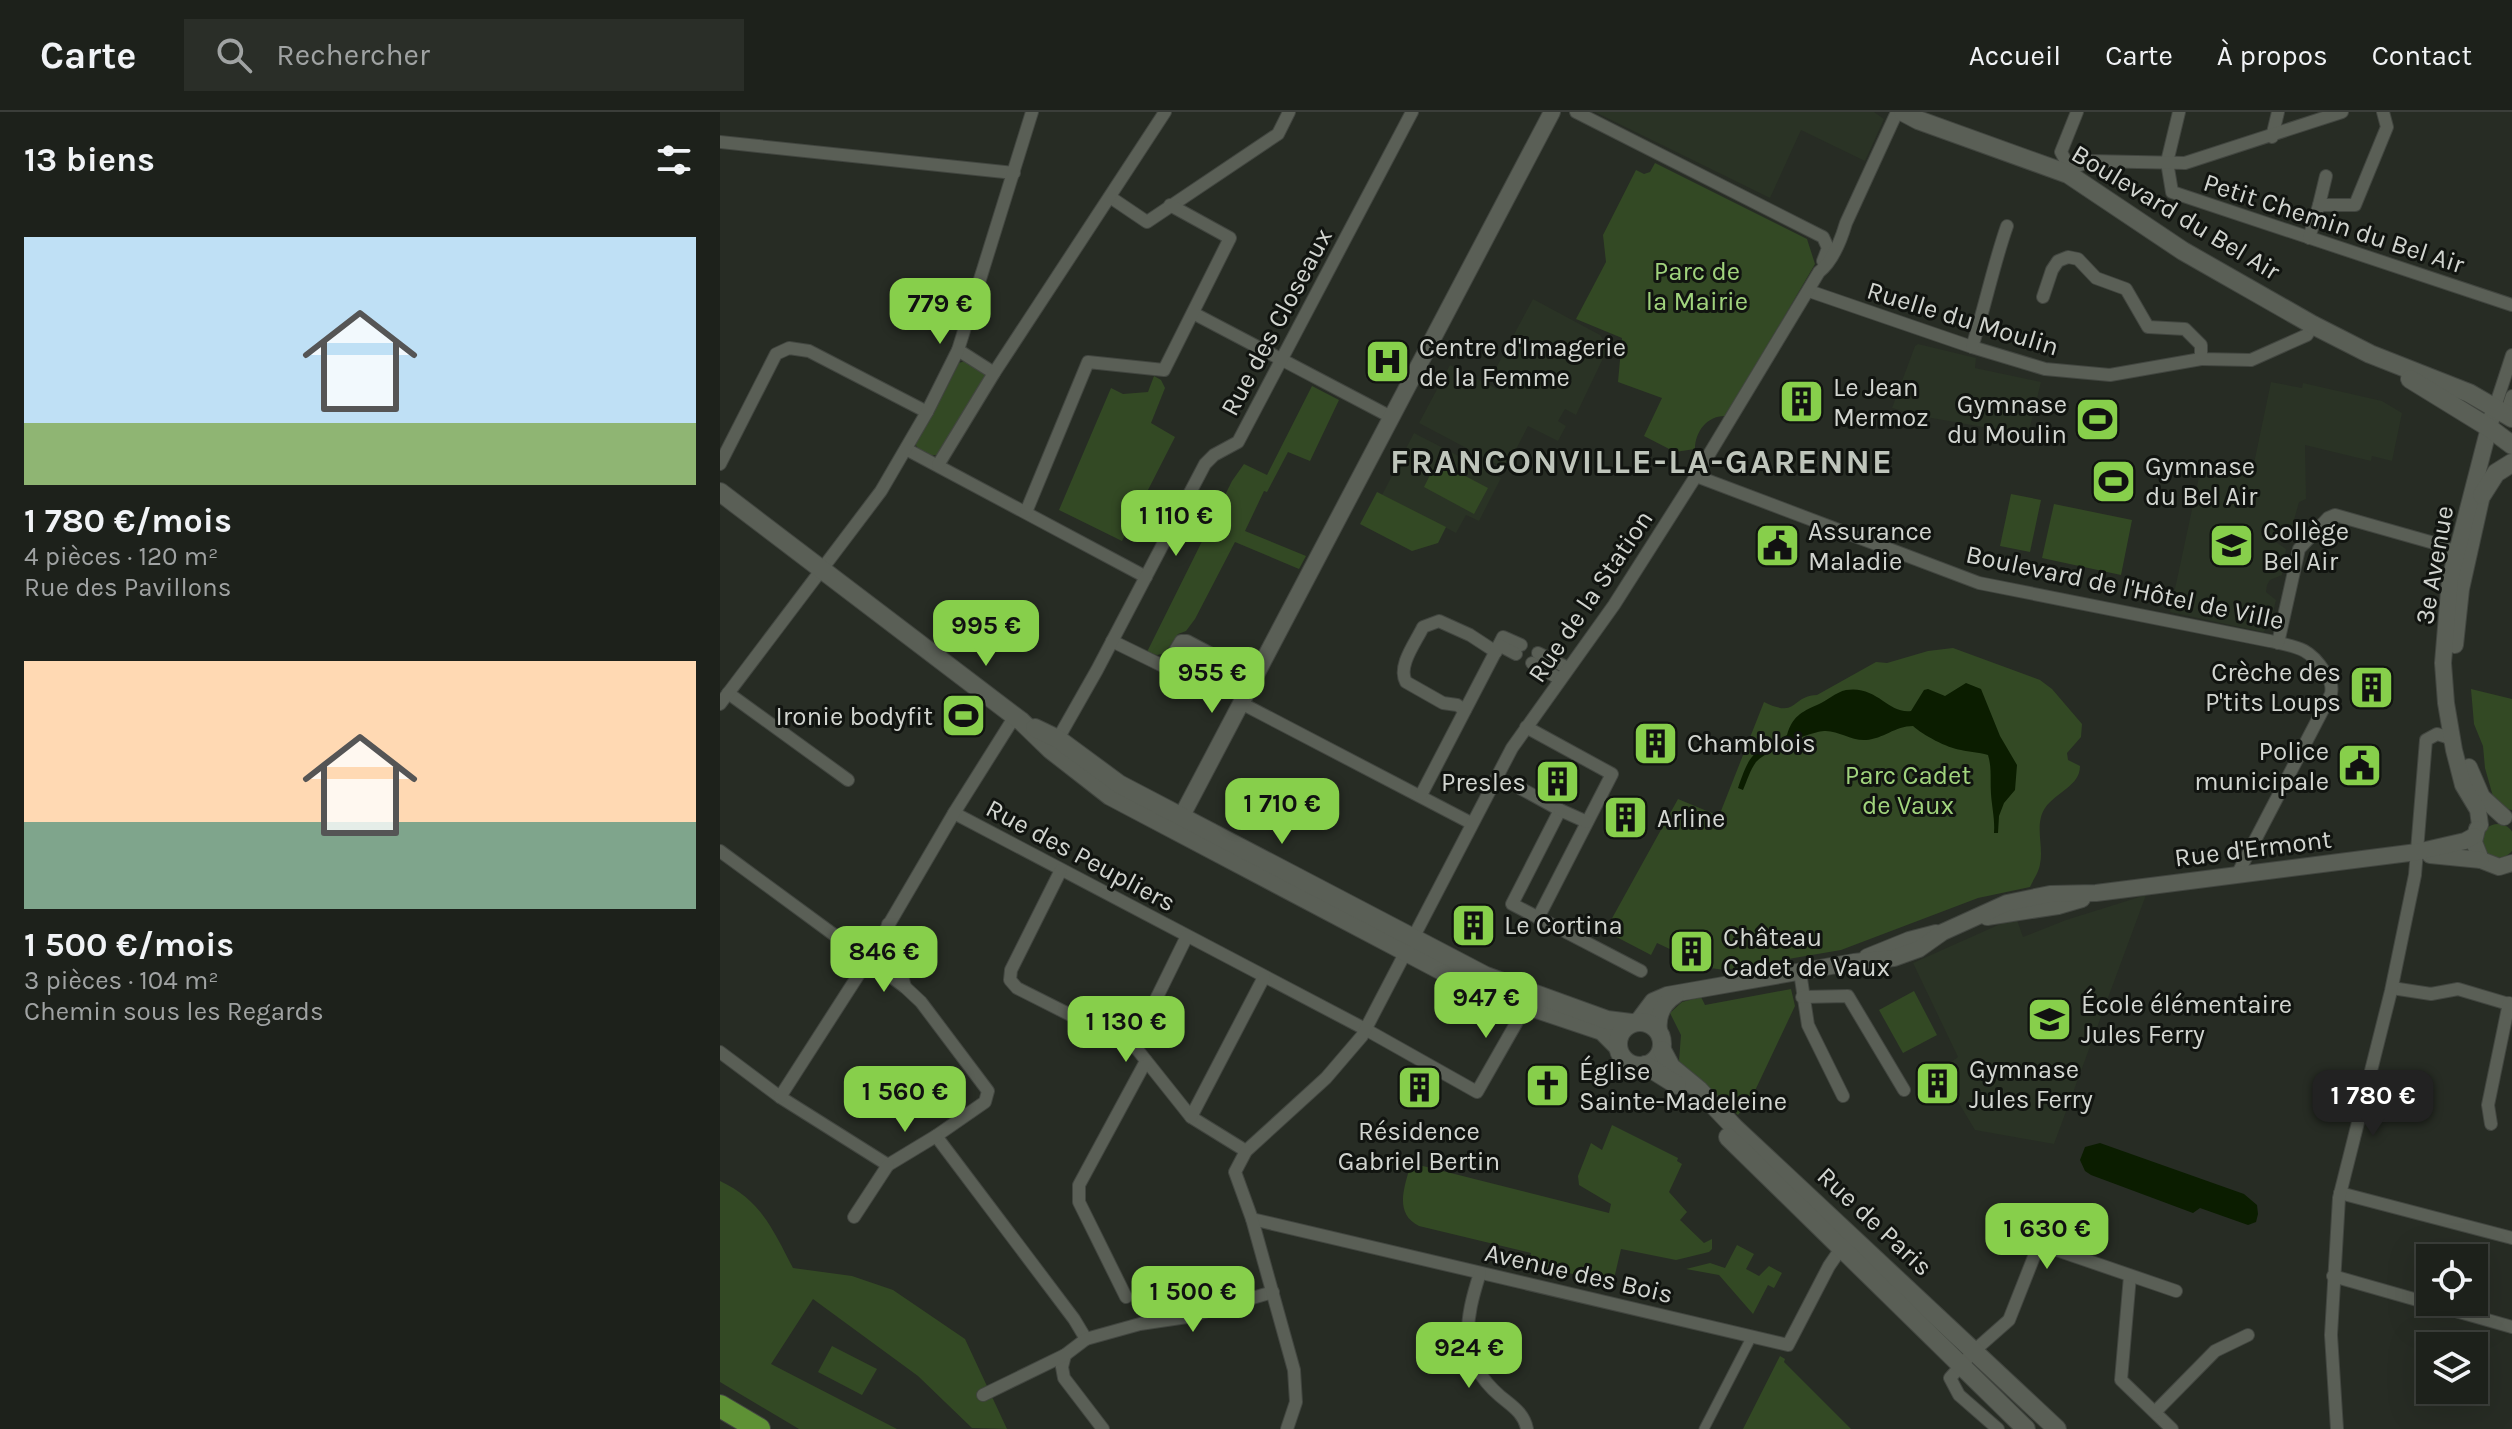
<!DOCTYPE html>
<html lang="fr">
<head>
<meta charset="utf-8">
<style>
  body { margin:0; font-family:Karla,sans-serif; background:#2a2e28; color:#f1f3f6; height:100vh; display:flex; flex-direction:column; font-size:30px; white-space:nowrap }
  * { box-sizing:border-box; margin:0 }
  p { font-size:26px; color:#a0a3a3 }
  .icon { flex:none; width:44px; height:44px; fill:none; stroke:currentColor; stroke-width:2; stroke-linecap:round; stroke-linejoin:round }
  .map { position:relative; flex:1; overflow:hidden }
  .panel { display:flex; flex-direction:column; background:#1d211b; width:720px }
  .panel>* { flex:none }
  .tools { position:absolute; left:1696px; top:1132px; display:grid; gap:16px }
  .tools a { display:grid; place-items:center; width:72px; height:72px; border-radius:0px; background:#1d211b; box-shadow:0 8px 32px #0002,0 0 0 2px #3b3e3a; font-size:40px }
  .price { position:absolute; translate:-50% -68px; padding:0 18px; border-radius:16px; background:#87cf4b; color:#111; font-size:26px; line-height:52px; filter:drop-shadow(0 2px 4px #0008) }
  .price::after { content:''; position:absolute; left:50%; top:48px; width:24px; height:18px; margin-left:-12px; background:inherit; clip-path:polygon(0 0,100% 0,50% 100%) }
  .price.on { background:#222; color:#fff }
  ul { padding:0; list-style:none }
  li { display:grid; align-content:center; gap:16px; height:424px; padding:0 24px }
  li span { display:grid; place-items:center; height:248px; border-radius:0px; color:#555 }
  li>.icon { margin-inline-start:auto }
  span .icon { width:144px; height:144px; fill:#fffc; stroke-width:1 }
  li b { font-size:34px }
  h2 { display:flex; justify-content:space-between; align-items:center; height:96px; padding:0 24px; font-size:34px }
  header { display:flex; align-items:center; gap:48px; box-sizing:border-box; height:112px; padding:0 40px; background:#1d211b; border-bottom:2px solid #3b3e3a }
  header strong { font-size:38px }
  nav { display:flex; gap:44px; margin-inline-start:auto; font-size:28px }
  .search { width:560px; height:72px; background:#2a2e28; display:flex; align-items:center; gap:20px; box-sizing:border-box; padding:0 28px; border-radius:0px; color:#a0a3a3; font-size:30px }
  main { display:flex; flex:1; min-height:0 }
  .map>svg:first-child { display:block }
  .built { fill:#2a3325 }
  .green { fill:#334924 }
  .water { fill:#0b1d00 }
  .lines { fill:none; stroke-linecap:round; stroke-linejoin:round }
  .pedestrian-casing { stroke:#424640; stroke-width:11 }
  .minor-casing { stroke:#424640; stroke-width:14 }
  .tertiary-casing { stroke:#424640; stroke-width:18 }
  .secondary-casing { stroke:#424640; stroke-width:20 }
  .motorway-casing { stroke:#424640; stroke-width:24 }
  .pedestrian { stroke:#5a5f56; stroke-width:9 }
  .minor { stroke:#5a5f56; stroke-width:12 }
  .tertiary { stroke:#5a5f56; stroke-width:16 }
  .secondary { stroke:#5a5f56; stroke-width:18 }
  .motorway { stroke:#5e9135; stroke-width:22 }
  .labels { text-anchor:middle; stroke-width:6; stroke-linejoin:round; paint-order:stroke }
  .street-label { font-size:26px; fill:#d2d5d0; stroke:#111410 }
  .park-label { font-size:26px; fill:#a1d47d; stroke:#111410 }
  .poi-label { font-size:26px; fill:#d2d5d0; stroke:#111410; text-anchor:start }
  .district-label { font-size:34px; font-weight:bold; letter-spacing:2px; fill:#bfc5bb; stroke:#111410 }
</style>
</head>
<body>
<header>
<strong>Carte</strong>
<div class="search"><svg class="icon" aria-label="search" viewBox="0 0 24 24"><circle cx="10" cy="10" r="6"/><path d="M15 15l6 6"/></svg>Rechercher</div>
<nav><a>Accueil</a><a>Carte</a><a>À propos</a><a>Contact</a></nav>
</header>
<main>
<section class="panel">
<h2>13 biens<svg class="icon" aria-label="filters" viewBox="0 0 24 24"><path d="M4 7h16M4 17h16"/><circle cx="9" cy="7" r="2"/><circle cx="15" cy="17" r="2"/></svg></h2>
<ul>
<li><span style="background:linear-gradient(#bfe0f5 75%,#8fb573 0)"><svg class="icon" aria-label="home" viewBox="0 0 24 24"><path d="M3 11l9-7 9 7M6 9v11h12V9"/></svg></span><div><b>1 780 €/mois</b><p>4 pièces · 120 m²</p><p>Rue des Pavillons</p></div></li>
<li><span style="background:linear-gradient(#ffd9b3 65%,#7fa58c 0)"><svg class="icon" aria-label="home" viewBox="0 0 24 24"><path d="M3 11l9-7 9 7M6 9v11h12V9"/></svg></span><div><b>1 500 €/mois</b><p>3 pièces · 104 m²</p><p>Chemin sous les Regards</p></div></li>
</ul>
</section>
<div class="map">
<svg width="1792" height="1317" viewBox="0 0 1792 1317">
  <rect width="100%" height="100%" fill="#272c24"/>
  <g class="built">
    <polygon points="875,0 1154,0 1164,7 1145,49 1081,18 1050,86"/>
    <polygon points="813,187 880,223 886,232 887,238 856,303 845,297 838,309 846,314 838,329 808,314 786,357 699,311 730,253 777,277 783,264 774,260"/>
    <polygon points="1198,232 1256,246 1255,256 1321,270 1308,323 1206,305 1172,296 1195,234"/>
    <polygon points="1551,270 1582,276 1583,271 1662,289 1682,301 1672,349 1652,344 1651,349 1585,333 1586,387 1579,390 1571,419 1560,417 1556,430 1566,437 1562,463 1550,468 1547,473 1546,480 1556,488 1550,514 1543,520 1450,500 1482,351 1532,361"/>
    <polygon points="694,321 781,366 759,409 746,403 736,421 662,383"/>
    <polygon points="1426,783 1334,1032 1255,1018 1237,988 1224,955 1238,945 1193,851 1296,805 1303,825 1346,808"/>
  </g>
  <g class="green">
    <path d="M935 51 1087 127 1095 152 1006 304C988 303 975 319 975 337L955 340 924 324 942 286 898 270 902 226 856 207 886 150 883 123 916 58 924 62 930 60Z"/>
    <path d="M245 249 266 263 217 343C208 344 200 340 195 332L220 282 223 283 239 251Z"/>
    <polygon points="434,264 441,268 445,276 431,311 455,325 402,429 339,398 391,276 403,282 428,280"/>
    <polygon points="592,274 619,288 590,349 568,340 547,380 544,379 525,419 586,444 579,457 515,430 475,507 466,519 458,522 445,541 437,543 427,540 512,369 524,352 547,363"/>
    <polygon points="717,349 768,376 754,402 704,375"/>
    <polygon points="657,380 726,415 718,431 692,439 640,412"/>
    <polygon points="1291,382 1321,388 1310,440 1280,434"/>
    <polygon points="1334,392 1412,408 1401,463 1322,446"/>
    <path d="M1233 536 1320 568 1332 577 1362 612 1361 625 1347 641 1348 648 1360 654C1360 674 1336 680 1325 696 1314 713 1324 734 1320 752 1319 760 1313 768 1310 775L1258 786 1121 838 1005 858 990 856 937 831 931 843 885 819 958 687 999 704 1044 590C1079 607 1070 584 1097 583L1156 550 1167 551 1208 539Z"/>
    <polygon points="1751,577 1792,587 1792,698 1786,697 1774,688 1765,656 1763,634 1754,612"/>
    <circle cx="1778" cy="729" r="17"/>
    <polygon points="1071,877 1075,894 1032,985 1018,1003 959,949 961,923 950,901 962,890 981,885 985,893"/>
    <polygon points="1194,879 1217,923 1183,941 1159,898"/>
    <path d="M892 1013 958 1046 957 1049 962 1052 949 1080 967 1100 960 1108 984 1131 992 1127V1137L989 1140 956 1148 901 1137 893 1171 808 1152 811 1141 699 1114C673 1101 685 1074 691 1051L889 1101 891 1092 859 1073 858 1064 871 1031 882 1038Z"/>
    <path d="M0 1069C41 1088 53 1118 73 1156L132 1164 173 1178 245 1227 287 1317 252 1316 198 1264 93 1187 51 1252 177 1317H79L0 1270Z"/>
    <polygon points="1017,1133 1034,1142 1026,1157 1039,1164 1049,1154 1062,1161 1054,1176 1048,1173 1033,1202 999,1163 966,1157 990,1151 1005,1156"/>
    <polygon points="112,1234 157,1257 142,1283 98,1260"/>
    <polygon points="1060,1244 1065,1247 1064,1250 1131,1317 1023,1317"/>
  </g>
  <g class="water">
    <path d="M1246 571 1261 577 1280 624 1297 653 1295 678 1284 691 1279 704 1278 721H1274C1275 707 1272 696 1271 682 1270 668 1272 656 1268 643 1258 640 1250 640 1241 638 1227 636 1203 623 1193 614 1175 614 1163 627 1146 628 1131 629 1118 618 1104 619 1089 620 1045 639 1036 650 1030 658 1027 669 1023 678L1018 676C1031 638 1033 641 1067 623 1072 605 1081 600 1097 593 1107 589 1116 580 1126 578 1157 573 1168 602 1191 599L1204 578 1208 577 1225 584Z"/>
    <polygon points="1380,1031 1524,1082 1537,1093 1538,1102 1536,1110 1528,1113 1480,1096 1473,1101 1371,1063 1365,1059 1360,1048 1365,1035"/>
  </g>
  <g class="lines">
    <defs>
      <polyline id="pedestrian" points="984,1317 1032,1224"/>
      <g id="minor">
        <polyline points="856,0 1103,125 1108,136 1103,149"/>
        <polyline points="1459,0 1447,50 1452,80 1792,193"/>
        <polyline points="1552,25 1558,0"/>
        <polyline points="0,30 294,61"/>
        <polyline points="1350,57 1370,49 1465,51 1622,0"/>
        <polyline points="1350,57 1341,40 1357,0"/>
        <polyline points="390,85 427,110 558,22 569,0"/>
        <polyline points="1599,93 1606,64"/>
        <polyline points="1589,126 1599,93 1635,93 1667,15 1663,0"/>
        <polyline points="1089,179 1252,235 1325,257 1390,263 1481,247"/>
        <polyline points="1323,185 1332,158 1338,149 1348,145 1358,147 1376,166 1406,177 1428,215 1465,217 1481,233 1481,247 1531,248 1587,223 1593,213"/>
        <polyline points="473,201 671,305"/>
        <path d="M1252 235C1265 195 1273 154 1287 114"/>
        <polyline points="238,238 274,261"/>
        <polyline points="1775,295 1792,243"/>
        <polyline points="1786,302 1792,284"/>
        <polyline points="186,337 426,465"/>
        <polyline points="0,352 56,242 69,236 89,239 207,300"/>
        <polyline points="218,353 274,261 445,0"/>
        <path d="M976 364 1259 471 1550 529C1576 535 1589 535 1604 559 1609 567 1613 572 1611 582L1518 761"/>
        <polyline points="306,400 368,250 444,258 510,126 450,93"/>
        <polyline points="392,529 445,555 461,529 467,529 535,565"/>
        <polyline points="1558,531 1579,437 1608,406 1615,403 1721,433 1737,442"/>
        <polyline points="779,533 783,525 801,533"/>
        <polyline points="818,541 848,556"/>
        <polyline points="812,551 840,567"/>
        <polyline points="8,581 128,668"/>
        <polyline points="521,591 751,711"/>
        <polyline points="0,592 161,379 207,300 238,238 312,0"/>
        <path d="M745 598 737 593 723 591 686 570C677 554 696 530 703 515L719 509 750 523 776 540"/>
        <polyline points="806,615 892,662 818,806"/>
        <polyline points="335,632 377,558 485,352 494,343 518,330 692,0"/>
        <polyline points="800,676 840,698 792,792 921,859"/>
        <polyline points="701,683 779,533 796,542"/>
        <polyline points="840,698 867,710"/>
        <polyline points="234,701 645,917 757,980 806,894"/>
        <polyline points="0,739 185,875 201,890 268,979 265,990 216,1024 354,1207 366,1227"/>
        <polyline points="341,758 291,858 290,868 297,876 416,936 471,1005 526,1039"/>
        <polyline points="168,812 185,875"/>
        <polyline points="1080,860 1088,913 1123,984"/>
        <polyline points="1672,876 1711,882 1738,877 1792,893"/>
        <polyline points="1082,885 1128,884 1184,978"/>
        <polyline points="410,933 416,928 467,824"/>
        <polyline points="0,940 60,985 168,1053 216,1024"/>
        <polyline points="60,985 148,848 234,701 295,604"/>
        <polyline points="471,1005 544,865"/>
        <polyline points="1771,1012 1768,993 1789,891"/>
        <polyline points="1620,1081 1792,1126"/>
        <polyline points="134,1105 168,1053"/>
        <polyline points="532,1107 1068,1233 1109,1154 1122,1135"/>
        <path d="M760 1161C745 1208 737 1247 780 1284 792 1294 804 1301 807 1317"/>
        <polyline points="1410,1164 1401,1268 1452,1317"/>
        <polyline points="1613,1164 1792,1215"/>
        <polyline points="406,1185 359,1090 359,1073 426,949"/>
        <polyline points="345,1243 342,1255 344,1266 383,1317"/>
        <polyline points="263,1283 345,1243 366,1227 420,1212 467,1205 553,1180"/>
        <polyline points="1435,1300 1495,1239 1528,1223"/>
        <path d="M567 1317 576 1290 574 1258 532 1107 515 1060 526 1039 606 966 642 924 792 636 894 493 976 364 1099 160C1113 149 1121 128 1126 111L1177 0"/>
        <polyline points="1278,1317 1239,1283 1230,1266 1255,1238 1289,1208 1319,1132 1456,1179"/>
        <polyline points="1617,1317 1611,1223 1619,1086 1671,879 1695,763 1706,628 1717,622 1727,625 1732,630"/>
      </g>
      <g id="tertiary">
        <polyline points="1735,533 1741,477 1762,383"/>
        <polyline points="1749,655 1762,685 1784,705"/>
        <polyline points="457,713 832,0"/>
        <polyline points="1760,713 1758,698 1743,673 1734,638 1726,591 1723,551 1730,467 1772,304"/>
        <polyline points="1757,717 1754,730 1761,748 1779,755 1792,751"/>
        <polyline points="1710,743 1761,748"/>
        <polyline points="1267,805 1338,794 1362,787"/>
        <polyline points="1147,845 1189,828 1216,821"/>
        <polyline points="918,909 933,889 947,883 1134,850 1174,846 1199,837 1223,820 1287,791 1330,782 1376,781 1697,740 1745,729 1754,724"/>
        <path d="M939 919C937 903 943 891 956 883"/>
      </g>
      <g id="secondary">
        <polyline points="1183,0 1198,8 1348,62 1463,139 1593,213 1650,242 1749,281 1792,306"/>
        <polyline points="1690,267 1768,315 1792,333"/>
        <polyline points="0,380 301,609 331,638 390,684 739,868 784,886 882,919 898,935"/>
        <polyline points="1762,383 1776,361 1792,351"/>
        <polyline points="315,616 338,627 399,672 766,864 887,908 911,911"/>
        <circle cx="920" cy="932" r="22"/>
        <polyline points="942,938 951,955 979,978 1014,1015 1337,1317"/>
        <polyline points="925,953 957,973"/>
        <polyline points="1008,1025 1306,1317"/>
      </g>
      <polyline id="motorway" points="0,1294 39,1317"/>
    </defs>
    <use href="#pedestrian" class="pedestrian-casing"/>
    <use href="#minor" class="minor-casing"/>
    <use href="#tertiary" class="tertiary-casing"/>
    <use href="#secondary" class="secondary-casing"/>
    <use href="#motorway" class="motorway-casing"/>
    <use href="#pedestrian" class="pedestrian"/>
    <use href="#minor" class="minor"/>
    <use href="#tertiary" class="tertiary"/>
    <use href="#secondary" class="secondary"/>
    <use href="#motorway" class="motorway"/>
  </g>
  <defs>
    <symbol id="hospital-square" viewBox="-11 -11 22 22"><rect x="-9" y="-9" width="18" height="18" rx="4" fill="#87cf4b" stroke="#111410"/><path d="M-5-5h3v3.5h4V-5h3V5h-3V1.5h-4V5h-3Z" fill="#111"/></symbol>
    <symbol id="building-square" viewBox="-11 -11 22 22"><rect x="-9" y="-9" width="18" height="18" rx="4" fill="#87cf4b" stroke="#111410"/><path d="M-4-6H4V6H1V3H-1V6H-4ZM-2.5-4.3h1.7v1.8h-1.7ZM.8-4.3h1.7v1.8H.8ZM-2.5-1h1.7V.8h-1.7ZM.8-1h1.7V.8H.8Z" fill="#111"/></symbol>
    <symbol id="stadium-square" viewBox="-11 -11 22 22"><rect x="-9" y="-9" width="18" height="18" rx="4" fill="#87cf4b" stroke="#111410"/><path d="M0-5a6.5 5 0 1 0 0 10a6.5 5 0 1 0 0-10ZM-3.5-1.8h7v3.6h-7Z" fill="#111"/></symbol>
    <symbol id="civic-square" viewBox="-11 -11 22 22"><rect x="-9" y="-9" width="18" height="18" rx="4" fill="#87cf4b" stroke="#111410"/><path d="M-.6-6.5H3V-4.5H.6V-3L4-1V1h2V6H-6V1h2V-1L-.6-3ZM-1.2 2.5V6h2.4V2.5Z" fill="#111"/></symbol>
    <symbol id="school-square" viewBox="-11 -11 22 22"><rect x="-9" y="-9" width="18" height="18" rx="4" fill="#87cf4b" stroke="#111410"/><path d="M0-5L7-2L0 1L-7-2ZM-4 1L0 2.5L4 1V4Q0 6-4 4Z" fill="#111"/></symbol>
    <symbol id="church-square" viewBox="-11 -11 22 22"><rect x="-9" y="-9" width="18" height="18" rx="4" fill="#87cf4b" stroke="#111410"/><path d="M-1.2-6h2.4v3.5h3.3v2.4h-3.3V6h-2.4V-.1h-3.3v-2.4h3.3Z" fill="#111"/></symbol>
  </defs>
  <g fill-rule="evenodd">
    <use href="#hospital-square" x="642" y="224" width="51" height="51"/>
    <use href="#building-square" x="1056" y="264" width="51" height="51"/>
    <use href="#stadium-square" x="1352" y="282" width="51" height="51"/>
    <use href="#stadium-square" x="1368" y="344" width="51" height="51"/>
    <use href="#civic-square" x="1032" y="408" width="51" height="51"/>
    <use href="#school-square" x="1486" y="408" width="51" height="51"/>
    <use href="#building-square" x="1626" y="550" width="51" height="51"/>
    <use href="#stadium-square" x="218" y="578" width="51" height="51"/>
    <use href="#building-square" x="910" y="606" width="51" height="51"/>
    <use href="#civic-square" x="1614" y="628" width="51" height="51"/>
    <use href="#building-square" x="812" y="644" width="51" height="51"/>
    <use href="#building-square" x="880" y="680" width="51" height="51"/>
    <use href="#building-square" x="728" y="788" width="51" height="51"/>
    <use href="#building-square" x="946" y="814" width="51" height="51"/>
    <use href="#school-square" x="1304" y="882" width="51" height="51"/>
    <use href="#building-square" x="1192" y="946" width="51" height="51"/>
    <use href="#church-square" x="802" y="948" width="51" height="51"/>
    <use href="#building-square" x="674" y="950" width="51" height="51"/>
  </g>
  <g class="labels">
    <g class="street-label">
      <text transform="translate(1456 100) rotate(31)" y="9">Boulevard du Bel Air</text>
      <text transform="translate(1614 111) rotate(18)" y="9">Petit Chemin du Bel Air</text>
      <text transform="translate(1243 206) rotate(17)" y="9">Ruelle du Moulin</text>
      <text transform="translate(556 210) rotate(-62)" y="9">Rue des Closeaux</text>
      <text transform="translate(1714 453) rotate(-80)" y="9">3e Avenue</text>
      <text transform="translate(1405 475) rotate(12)" y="9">Boulevard de l'Hôtel de Ville</text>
      <text transform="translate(870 484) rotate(-56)" y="9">Rue de la Station</text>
      <text transform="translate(1533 736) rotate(-7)" y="9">Rue d'Ermont</text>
      <text transform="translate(361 743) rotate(28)" y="9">Rue des Peupliers</text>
      <text transform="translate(1155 1109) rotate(43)" y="9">Rue de Paris</text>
      <text transform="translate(859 1161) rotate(13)" y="9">Avenue des Bois</text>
    </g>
    <g class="park-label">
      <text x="977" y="168">Parc de<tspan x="977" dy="30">la Mairie</tspan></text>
      <text x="1188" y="672">Parc Cadet<tspan x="1188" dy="30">de Vaux</tspan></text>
    </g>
    <g class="poi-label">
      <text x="699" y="244">Centre d'Imagerie<tspan x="699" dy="30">de la Femme</tspan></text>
      <text x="1113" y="284">Le Jean<tspan x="1113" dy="30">Mermoz</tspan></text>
      <text x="1347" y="301" text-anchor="end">Gymnase<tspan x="1347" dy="30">du Moulin</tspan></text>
      <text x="1425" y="363">Gymnase<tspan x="1425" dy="30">du Bel Air</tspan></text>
      <text x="1088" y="428">Assurance<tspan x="1088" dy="30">Maladie</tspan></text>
      <text x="1543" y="428">Collège<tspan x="1543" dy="30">Bel Air</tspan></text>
      <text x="1621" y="569" text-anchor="end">Crèche des<tspan x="1621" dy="30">P'tits Loups</tspan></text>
      <text x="213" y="613" text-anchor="end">Ironie bodyfit</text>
      <text x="967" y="640">Chamblois</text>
      <text x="1609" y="648" text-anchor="end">Police<tspan x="1609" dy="30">municipale</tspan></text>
      <text x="806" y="679" text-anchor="end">Presles</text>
      <text x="937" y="715">Arline</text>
      <text x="784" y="822">Le Cortina</text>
      <text x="1003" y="834">Château<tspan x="1003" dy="30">Cadet de Vaux</tspan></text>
      <text x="1361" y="901">École élémentaire<tspan x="1361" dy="30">Jules Ferry</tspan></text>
      <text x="1249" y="966">Gymnase<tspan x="1249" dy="30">Jules Ferry</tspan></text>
      <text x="859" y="968">Église<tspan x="859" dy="30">Sainte-Madeleine</tspan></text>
      <text x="699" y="1028" text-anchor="middle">Résidence<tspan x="699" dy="30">Gabriel Bertin</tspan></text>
    </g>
    <g class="district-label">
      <text x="922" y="361">FRANCONVILLE-LA-GARENNE</text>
    </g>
  </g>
</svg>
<div class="tools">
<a><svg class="icon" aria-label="locate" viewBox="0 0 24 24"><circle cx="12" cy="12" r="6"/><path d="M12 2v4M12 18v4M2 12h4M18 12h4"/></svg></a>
<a><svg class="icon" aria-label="layers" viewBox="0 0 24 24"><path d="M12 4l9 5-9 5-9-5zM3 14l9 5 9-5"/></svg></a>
</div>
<b class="price" style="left:220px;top:234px">779 €</b>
<b class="price" style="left:456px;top:446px">1 110 €</b>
<b class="price" style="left:266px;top:556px">995 €</b>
<b class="price" style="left:492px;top:603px">955 €</b>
<b class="price" style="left:562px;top:734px">1 710 €</b>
<b class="price" style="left:164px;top:882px">846 €</b>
<b class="price" style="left:766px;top:928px">947 €</b>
<b class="price" style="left:406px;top:952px">1 130 €</b>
<b class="price" style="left:185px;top:1022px">1 560 €</b>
<b class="price on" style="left:1653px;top:1026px">1 780 €</b>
<b class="price" style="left:1327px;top:1159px">1 630 €</b>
<b class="price" style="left:473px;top:1222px">1 500 €</b>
<b class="price" style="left:749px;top:1278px">924 €</b>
</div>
</main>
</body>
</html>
